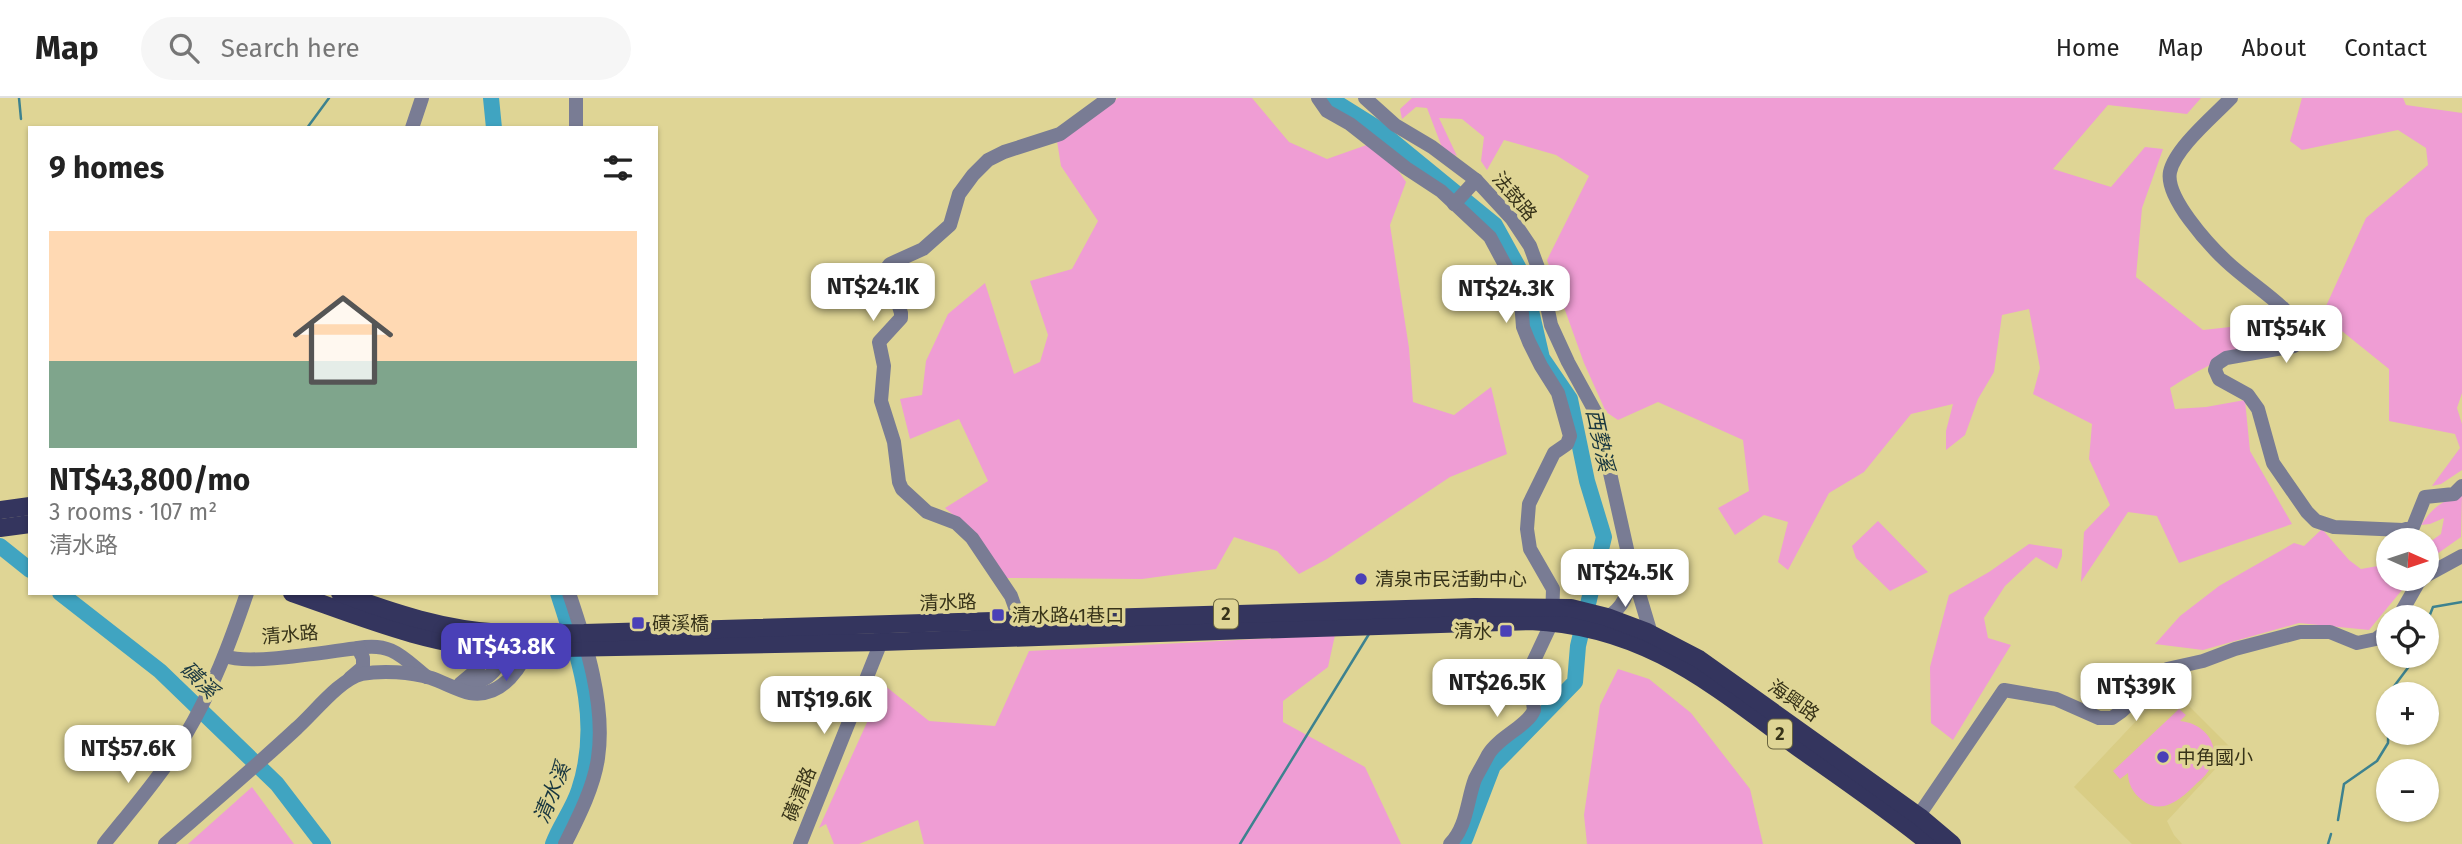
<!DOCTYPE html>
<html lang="en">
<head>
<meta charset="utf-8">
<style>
  body { margin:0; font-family:"Fira Sans","Noto Sans TC",sans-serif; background:#f6f6f6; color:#222; height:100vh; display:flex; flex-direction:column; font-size:26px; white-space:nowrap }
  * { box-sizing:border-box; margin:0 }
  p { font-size:23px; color:#767676 }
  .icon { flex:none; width:38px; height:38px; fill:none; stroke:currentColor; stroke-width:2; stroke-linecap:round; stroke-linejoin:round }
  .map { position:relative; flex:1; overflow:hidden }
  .side { position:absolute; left:28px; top:28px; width:630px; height:469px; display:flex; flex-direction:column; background:#fff; border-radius:0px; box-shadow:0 2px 5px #0004 }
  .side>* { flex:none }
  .needle { width:46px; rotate:93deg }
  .fabs { position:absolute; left:2376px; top:430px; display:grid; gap:14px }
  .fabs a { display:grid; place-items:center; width:63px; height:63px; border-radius:50%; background:#fff; box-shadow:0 2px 5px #0004; font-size:35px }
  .price { position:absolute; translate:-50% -60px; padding:0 16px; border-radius:14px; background:#fff; color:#222; font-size:23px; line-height:46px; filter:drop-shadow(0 2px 4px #0008) }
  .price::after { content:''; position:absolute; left:50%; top:42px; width:21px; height:16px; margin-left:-10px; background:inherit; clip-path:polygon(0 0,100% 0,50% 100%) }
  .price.on { background:#4a40b7; color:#fff }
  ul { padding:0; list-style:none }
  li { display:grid; align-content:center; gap:14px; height:371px; padding:0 21px }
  li span { display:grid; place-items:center; height:217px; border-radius:0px; color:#555 }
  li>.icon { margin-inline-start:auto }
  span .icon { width:126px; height:126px; fill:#fffc; stroke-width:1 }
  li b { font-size:30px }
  h2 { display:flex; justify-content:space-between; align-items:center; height:84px; padding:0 21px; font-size:30px }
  header { display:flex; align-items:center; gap:42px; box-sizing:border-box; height:98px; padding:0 35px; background:#fff; border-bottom:2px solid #e0e0e0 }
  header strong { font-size:33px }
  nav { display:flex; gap:38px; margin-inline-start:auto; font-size:24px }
  .search { width:490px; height:63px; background:#f6f6f6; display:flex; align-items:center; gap:18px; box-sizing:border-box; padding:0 24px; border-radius:38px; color:#767676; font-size:26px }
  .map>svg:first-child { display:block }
  .built { fill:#d9cd85 }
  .green { fill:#ef9dd4 }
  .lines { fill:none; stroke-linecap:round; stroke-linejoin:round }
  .stream { stroke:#3d828f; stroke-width:2.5 }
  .river { stroke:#40a4c1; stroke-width:16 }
  .minor { stroke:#797c94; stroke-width:14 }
  .major { stroke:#34355e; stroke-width:18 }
  .poi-dot { fill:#4a40b7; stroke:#dfd595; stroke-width:2.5 }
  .labels { text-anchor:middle; stroke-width:7; stroke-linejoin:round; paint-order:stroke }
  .shield { fill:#dfd595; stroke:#69643e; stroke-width:2 }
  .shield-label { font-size:18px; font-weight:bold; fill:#373319 }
  .street-label { font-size:19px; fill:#373319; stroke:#dfd595 }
  .poi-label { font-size:19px; fill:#373319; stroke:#dfd595; text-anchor:start }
  .water-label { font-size:21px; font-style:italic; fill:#18363f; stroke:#dfd595 }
</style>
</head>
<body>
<header>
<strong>Map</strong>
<div class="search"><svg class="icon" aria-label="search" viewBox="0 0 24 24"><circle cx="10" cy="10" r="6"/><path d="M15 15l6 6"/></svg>Search here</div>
<nav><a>Home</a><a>Map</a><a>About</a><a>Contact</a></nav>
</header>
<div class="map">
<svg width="2462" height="746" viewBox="0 0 2462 746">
  <rect width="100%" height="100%" fill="#dfd595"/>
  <polygon class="built" points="2169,588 2230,649 2217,669 2167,723 2174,737 2182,746 2132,746 2074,689"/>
  <g class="green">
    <polygon points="1118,0 1252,0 1289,44 1327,61 1378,43 1406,84 1390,127 1409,250 1413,304 1454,317 1491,289 1507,356 1450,379 1327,461 1299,476 1277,453 1234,439 1216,471 1142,481 1006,480 977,437 945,410 988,383 959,321 910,341 900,301 922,297 926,263 948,216 985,185 1014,276 1040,264 1048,237 1030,183 1072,171 1098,123 1061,68 1057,43"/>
    <path d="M1412 0H2201L2187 16 2108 7 2053 71 2111 89 2145 49 2163 51 2142 110 2136 179 2203 232 2257 226 2285 241C2244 251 2205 266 2170 290L2175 311 2206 309 2245 302 2250 353 2292 426 2179 465 2157 418 2128 414 2081 484 2084 434 2110 407 2089 361 2092 326 2033 296 2040 270 2029 211 2002 217 1994 274 1978 301 1965 337 1946 352V333L1953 306 1911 316 1864 374 1829 395 1788 472 1778 464 1788 424 1764 417 1735 437 1718 410 1749 393 1743 342 1658 304 1618 322 1606 314 1584 265 1547 162 1589 78 1556 57 1504 42 1487 72 1481 63 1484 39 1462 21 1439 20 1457 58 1443 52 1427 10 1416 9 1402 21 1400 11Z"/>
    <polygon points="2302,0 2403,0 2406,7 2462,15 2462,295 2457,310 2462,326 2462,372 2441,386 2432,388 2460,350 2455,336 2389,323 2389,271 2322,217 2366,120 2428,67 2426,50 2398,32 2302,52 2290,43"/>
    <path d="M2462 396 2461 439 2427 463V446L2441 436 2444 420 2430 426 2421 427C2434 408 2441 404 2462 396Z"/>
    <polygon points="1878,423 1928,474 1890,493 1856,460 1852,448"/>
    <polygon points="2322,431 2349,462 2361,471 2389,466 2389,481 2411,481 2369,532 2299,525 2203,552 2155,546 2180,518 2219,488 2294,445 2304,448"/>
    <polygon points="2029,446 2062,451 2062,458 2057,471 2036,459 2005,488 1984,520 1988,540 2011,547 1953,642 1931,625 1930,569 1949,497 1989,474"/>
    <polygon points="1335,537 1328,569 1283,603 1283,624 1365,669 1401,746 924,746 918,722 859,746 834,746 826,726 819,730 884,587 929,623 995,628 1029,553"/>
    <polygon points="1618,571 1649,581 1691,615 1750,691 1763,746 1587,746 1584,717 1600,607"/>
    <path d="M2179 611 2186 617 2180 623C2203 625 2221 645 2211 668 2208 675 2203 680 2197 685 2183 699 2163 719 2142 702 2133 695 2128 686 2128 675L2120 681 2113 673Z"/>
    <polygon points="252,689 294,746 188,746"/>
  </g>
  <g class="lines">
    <g class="stream">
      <polyline points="19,0 21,21"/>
      <polyline points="307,30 329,0"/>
      <polyline points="2427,524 2433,509 2462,504"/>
      <polyline points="2338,722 2344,686 2377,663 2388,645 2389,595 2410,567 2414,558"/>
      <polyline points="1240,746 1369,536"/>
      <polyline points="2328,746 2331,736"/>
    </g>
    <g class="river">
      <polyline points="491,0 494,30"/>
      <polyline points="1329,0 1374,28 1495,127 1523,178 1542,260 1570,301 1587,383 1604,439 1578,548 1575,584 1493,668 1465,741 1460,746"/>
      <polyline points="0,448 30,472"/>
      <polyline points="60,495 160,573 277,686 323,746"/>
      <path d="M553 746C560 727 573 711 579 692 602 623 579 561 558 495"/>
    </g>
    <g class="minor">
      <path d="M1318 0 1327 13 1350 26 1406 70 1441 93 1490 139 1512 180 1521 203 1523 229 1529 244 1541 268 1558 295 1570 338 1567 346 1554 355 1529 406 1527 431 1530 451 1553 491 1552 524 1529 573 1534 612C1528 628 1498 639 1488 657 1484 665 1479 673 1475 681 1467 702 1467 729 1450 746"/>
      <polyline points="1365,0 1395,27 1432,49 1476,82 1512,121 1530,148 1541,178 1551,227 1568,264 1597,317 1631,469 1649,529 1647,542"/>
      <path d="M2231 0C2214 18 2175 50 2170 74 2165 99 2208 146 2226 163 2244 180 2266 194 2284 211 2291 217 2296 224 2302 230V241L2294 248 2226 260 2217 266 2215 272 2219 281 2248 297 2258 311 2273 365 2307 414 2316 423 2334 429 2403 432 2413 429 2425 399 2454 396 2462 388"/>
      <polyline points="412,30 422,0"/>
      <polyline points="576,30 576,0"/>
      <polyline points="1454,106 1476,82"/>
      <polyline points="2427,477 2462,458"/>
      <path d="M1607 519C1624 510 1630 492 1631 473"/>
      <polyline points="2398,520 2418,485 2422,481"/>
      <polyline points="1016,533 1016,512 1011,498 972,440 956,425 927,414 902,391 899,384 894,344 881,303 884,268 879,244 901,220 901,215 887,170 890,166 923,151 950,127 959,96 973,77 988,62 1004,54 1060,36 1109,0"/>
      <path d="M358 550C392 544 402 559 427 579"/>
      <path d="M226 558C247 568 331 553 358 550L363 560V569L350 580"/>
      <polyline points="460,586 478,571 487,539"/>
      <path d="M457 589C487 585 503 574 502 542"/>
      <polyline points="1913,726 2004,592 2056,601 2099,620 2112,620 2122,613 2167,571 2203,563 2235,551 2300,534 2330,534 2357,545 2376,541 2389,531"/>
      <path d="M104 746C132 711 162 677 185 638 212 593 230 545 247 495"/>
      <path d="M165 746C209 708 254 670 297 630 314 615 340 581 362 576 382 572 411 574 431 580 443 584 459 593 470 595 500 600 518 574 529 551"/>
      <path d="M565 746C578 720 594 689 598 660 606 607 586 545 569 495"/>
      <polyline points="800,746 881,544 881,535"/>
    </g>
    <g class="major">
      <polyline points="0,412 30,408"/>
      <polyline points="0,430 30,426"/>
      <path d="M292 495C361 519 429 548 502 551L881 544 1530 523C1646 528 1711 586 1800 651 1844 682 1888 712 1930 746"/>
      <path d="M340 495C393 515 445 532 502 535 529 537 557 535 584 535L1474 509 1571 510 1607 519 1647 534 1699 561 1920 719 1952 746"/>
    </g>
  </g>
  <g class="poi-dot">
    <circle cx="1361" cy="481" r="7"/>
    <rect x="991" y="510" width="14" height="14" rx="3.5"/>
    <rect x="631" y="518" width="14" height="14" rx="3.5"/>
    <rect x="1499" y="526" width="14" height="14" rx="3.5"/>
    <circle cx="2163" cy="659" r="7"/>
  </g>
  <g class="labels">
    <g class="shield">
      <rect x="1214" y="501.5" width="24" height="29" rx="5"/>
      <rect x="1768" y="621.5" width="24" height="29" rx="5"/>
    </g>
    <g class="shield-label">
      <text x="1226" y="522">2</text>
      <text x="1780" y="642">2</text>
    </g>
    <g class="street-label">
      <text transform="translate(1515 98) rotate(50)" y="7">法鼓路</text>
      <text transform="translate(948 504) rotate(-2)" y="7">清水路</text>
      <text transform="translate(290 536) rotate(-5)" y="7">清水路</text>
      <text transform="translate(1794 602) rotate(35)" y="7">海興路</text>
      <text transform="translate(799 696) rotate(-68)" y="7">磺清路</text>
    </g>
    <g class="poi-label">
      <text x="1375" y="488">清泉市民活動中心</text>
      <text x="1012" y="524">清水路41巷口</text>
      <text x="652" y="532">磺溪橋</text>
      <text x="1492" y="540" text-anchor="end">清水</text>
      <text x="2177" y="666">中角國小</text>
    </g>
    <g class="water-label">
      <text transform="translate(1600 342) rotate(78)" y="7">西勢溪</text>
      <text transform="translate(199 582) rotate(44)" y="7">磺溪</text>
      <text transform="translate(552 695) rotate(-68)" y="7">清水溪</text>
    </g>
  </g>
</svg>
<div class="fabs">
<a><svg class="needle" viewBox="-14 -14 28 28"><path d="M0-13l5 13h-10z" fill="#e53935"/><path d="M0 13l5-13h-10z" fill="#767676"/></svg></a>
<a><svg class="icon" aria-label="locate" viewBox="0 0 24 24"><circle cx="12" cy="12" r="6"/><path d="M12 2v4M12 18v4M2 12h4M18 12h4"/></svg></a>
<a>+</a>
<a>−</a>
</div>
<b class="price" style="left:873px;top:225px">NT$24.1K</b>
<b class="price" style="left:1506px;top:227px">NT$24.3K</b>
<b class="price" style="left:2286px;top:267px">NT$54K</b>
<b class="price" style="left:1625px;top:511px">NT$24.5K</b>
<b class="price on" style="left:506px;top:585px">NT$43.8K</b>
<b class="price" style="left:1497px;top:621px">NT$26.5K</b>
<b class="price" style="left:2136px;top:625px">NT$39K</b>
<b class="price" style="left:824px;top:638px">NT$19.6K</b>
<b class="price" style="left:128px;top:687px">NT$57.6K</b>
<section class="side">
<h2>9 homes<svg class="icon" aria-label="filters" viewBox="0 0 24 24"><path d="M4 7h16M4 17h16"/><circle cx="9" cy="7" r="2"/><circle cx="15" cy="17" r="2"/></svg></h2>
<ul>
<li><span style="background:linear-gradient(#ffd9b3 60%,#7fa58c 0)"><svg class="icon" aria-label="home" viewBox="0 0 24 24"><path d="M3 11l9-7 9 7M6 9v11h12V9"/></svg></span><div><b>NT$43,800/mo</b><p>3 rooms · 107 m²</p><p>清水路</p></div></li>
</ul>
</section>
</div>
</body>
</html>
